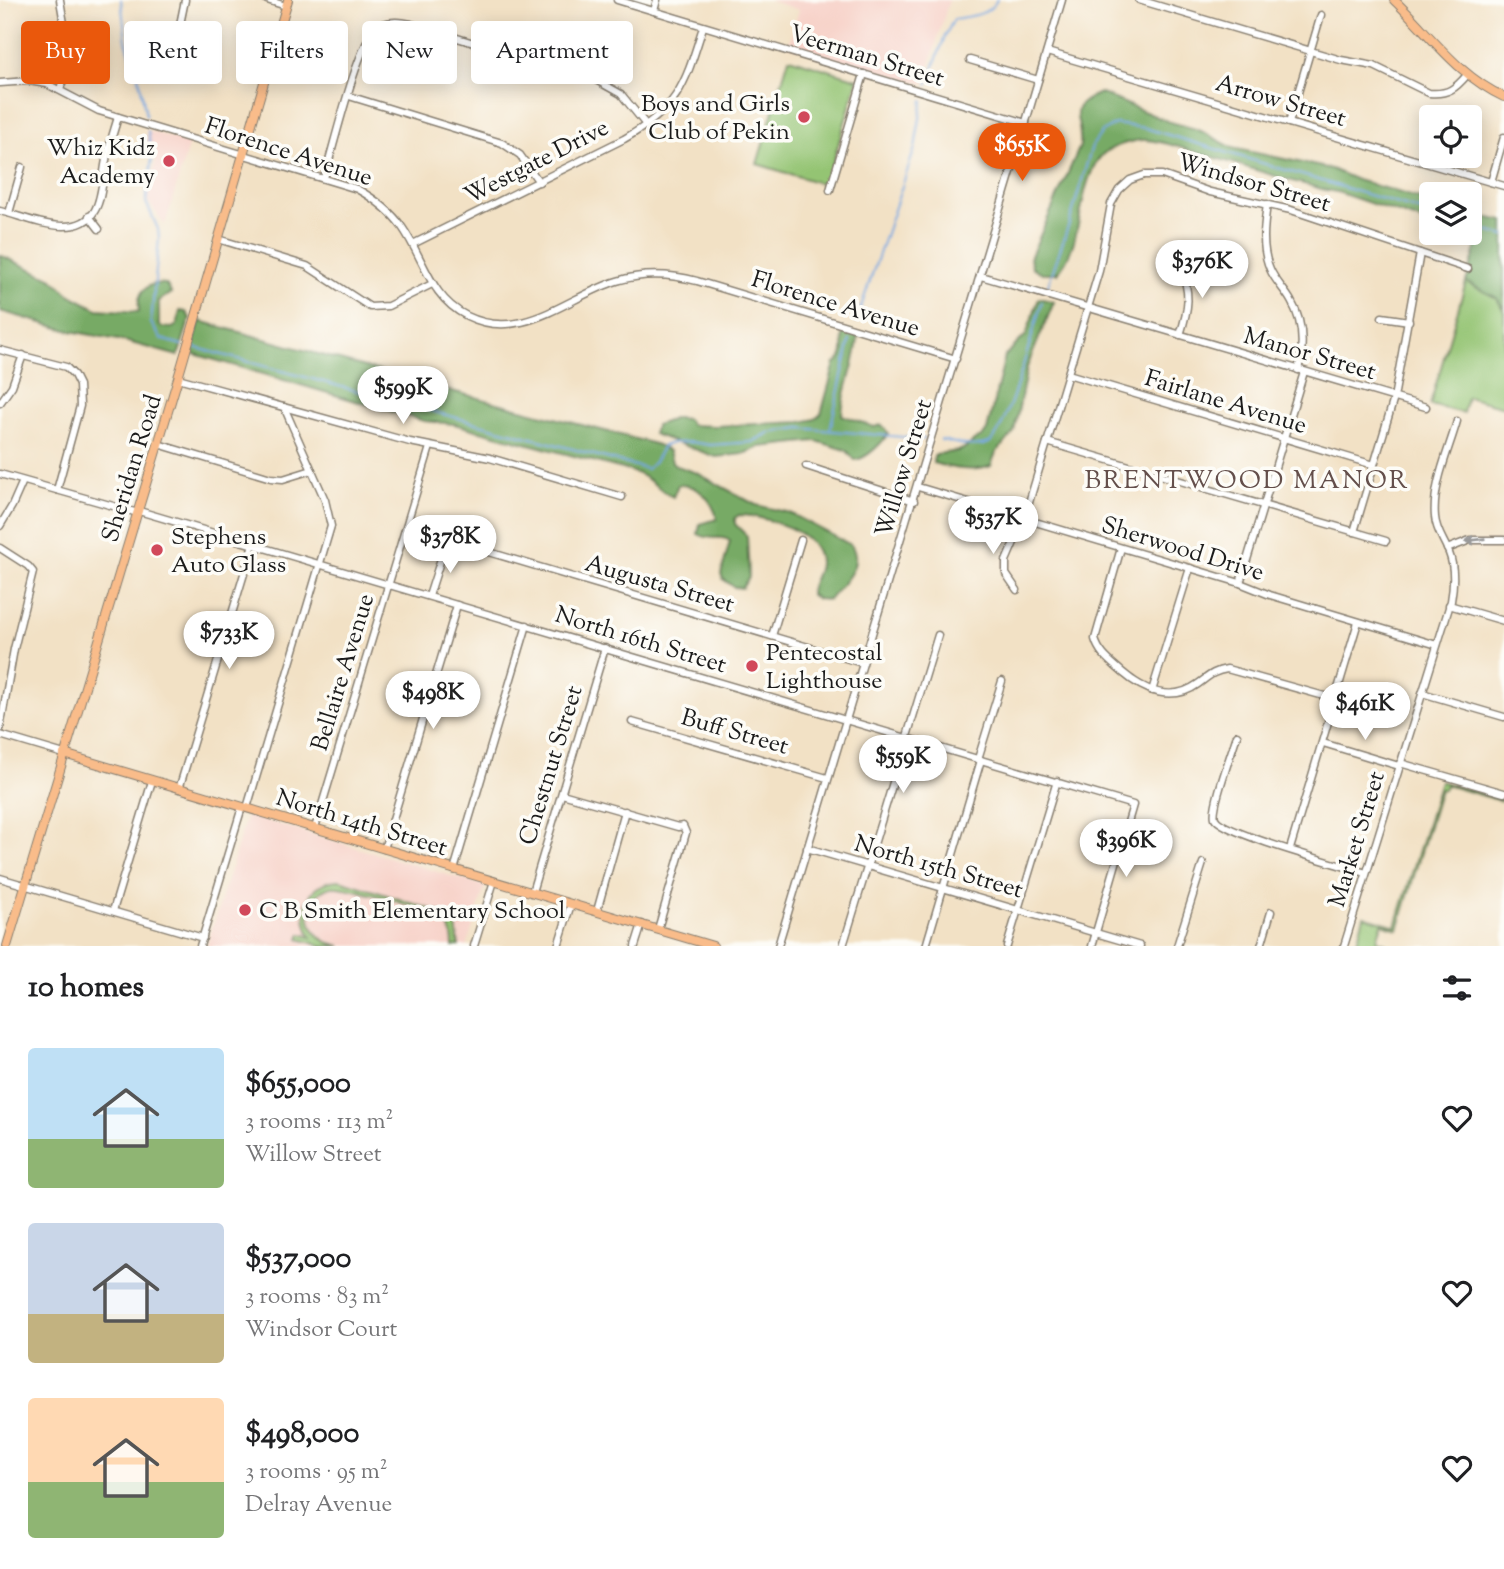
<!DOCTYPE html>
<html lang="en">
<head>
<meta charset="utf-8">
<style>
  body { margin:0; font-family:"Sorts Mill Goudy",serif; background:#f6f6f6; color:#202124; height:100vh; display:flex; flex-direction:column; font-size:26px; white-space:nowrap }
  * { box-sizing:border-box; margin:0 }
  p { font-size:23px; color:#757577 }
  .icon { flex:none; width:38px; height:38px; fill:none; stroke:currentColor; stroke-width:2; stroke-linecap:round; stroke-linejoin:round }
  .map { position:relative; height:946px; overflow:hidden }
  .details { display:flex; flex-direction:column; background:#fff; flex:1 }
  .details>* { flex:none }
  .guide { position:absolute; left:21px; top:21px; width:700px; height:63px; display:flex; gap:14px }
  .buttons { position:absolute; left:1419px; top:105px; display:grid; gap:14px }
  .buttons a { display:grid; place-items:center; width:63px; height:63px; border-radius:7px; background:#fff; box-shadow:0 4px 18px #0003; font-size:35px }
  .price { position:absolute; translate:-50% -60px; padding:0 16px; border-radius:24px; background:#fff; color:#222; font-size:23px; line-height:46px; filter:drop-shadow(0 2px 4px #0008) }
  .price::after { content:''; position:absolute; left:50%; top:42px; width:21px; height:16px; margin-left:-10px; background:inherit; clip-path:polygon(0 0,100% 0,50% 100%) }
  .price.selected { background:#ea580c; color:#fff }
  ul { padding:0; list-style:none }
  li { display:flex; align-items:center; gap:21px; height:175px; padding:0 28px }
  li span { display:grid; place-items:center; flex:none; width:196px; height:140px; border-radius:7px; color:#555 }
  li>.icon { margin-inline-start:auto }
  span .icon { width:84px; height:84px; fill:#fffc; stroke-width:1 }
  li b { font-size:30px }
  h2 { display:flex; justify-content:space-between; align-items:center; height:84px; padding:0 28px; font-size:30px }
  .chip { padding:0 24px; border-radius:7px; background:#fff; box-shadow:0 4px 18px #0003; font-size:24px; line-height:63px }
  .chip.selected { background:#ea580c; color:#fff }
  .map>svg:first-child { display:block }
  .built { fill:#f7d1c8 }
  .green { fill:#94c473; stroke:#587048; stroke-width:2 }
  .forest { fill:#77aa65; stroke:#4a6340; stroke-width:2 }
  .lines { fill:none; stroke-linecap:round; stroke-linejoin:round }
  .stream { stroke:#76a7e1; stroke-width:2 }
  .minor-casing { stroke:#877e70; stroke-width:9 }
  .major-casing { stroke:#877e70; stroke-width:10 }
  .minor { stroke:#fff; stroke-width:6 }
  .major { stroke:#f9bc8a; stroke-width:8 }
  .oneway { fill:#999 }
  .poi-dot { fill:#d1495b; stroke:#fdfcf7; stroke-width:2.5 }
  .labels { text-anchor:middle; stroke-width:7; stroke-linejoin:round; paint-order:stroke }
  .street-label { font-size:24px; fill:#1c1c1c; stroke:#fdfcf7 }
  .poi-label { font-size:24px; fill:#1c1c1c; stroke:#fdfcf7; text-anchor:start }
  .neighbourhood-label { font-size:26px; letter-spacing:2px; fill:#644f4b; stroke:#fdfcf7 }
</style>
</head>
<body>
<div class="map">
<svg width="1504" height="946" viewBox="0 0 1504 946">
  <rect width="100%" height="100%" fill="#fdfcf7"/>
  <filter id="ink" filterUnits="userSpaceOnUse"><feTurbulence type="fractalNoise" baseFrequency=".0143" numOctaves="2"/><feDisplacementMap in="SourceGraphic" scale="14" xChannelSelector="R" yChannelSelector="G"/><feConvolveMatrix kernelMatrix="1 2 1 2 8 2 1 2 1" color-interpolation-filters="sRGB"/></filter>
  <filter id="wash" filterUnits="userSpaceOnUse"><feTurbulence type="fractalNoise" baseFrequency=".00686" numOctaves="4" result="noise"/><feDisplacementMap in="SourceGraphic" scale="28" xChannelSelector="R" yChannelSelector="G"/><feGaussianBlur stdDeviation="1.57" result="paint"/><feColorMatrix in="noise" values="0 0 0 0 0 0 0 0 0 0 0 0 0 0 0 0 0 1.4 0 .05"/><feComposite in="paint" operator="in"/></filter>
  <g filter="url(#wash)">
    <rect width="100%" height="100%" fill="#f2e1c5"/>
    <g class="built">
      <polygon points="768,0 949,0 924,84 788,46 799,10"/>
      <polygon points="146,130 189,143 165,225 148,201 149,186 156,160 147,156"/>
      <polygon points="247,815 485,886 467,946 207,946"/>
    </g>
    <g class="green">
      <polygon points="789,58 858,79 826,185 757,164"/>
      <polygon points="1466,282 1497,298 1504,311 1504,407 1467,397 1463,413 1430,405"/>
      <polygon points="1440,781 1504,800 1504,802 1446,785 1444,790 1440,789 1398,929 1382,924 1377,940 1387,944 1387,946 1356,946 1364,916 1396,926"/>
      <path d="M340 880 446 914 456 925 459 946H453C453 935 449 924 440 918 430 910 342 884 331 887 308 893 302 923 321 938 326 943 334 944 341 946H322L299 939 301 934 311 937C297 911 308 881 340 880Z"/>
    </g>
    <g class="forest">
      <path d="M1100 93 1167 121 1199 130 1233 148 1331 169 1357 180 1431 202V224L1337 192C1323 191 1310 185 1296 182 1260 172 1225 160 1189 150 1174 146 1157 139 1142 140 1131 141 1110 147 1102 155 1076 184 1085 245 1057 273H1042L1032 267 1030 258 1080 146C1083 116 1062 109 1100 93Z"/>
      <polygon points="1470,214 1504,221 1504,311 1497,298 1466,282 1478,242 1474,237 1461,233 1470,233"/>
      <path d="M0 255 53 279 69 294 97 309 139 312C136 293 146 281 166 284L171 293 159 301V324L162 327 172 328 177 325 180 311 186 312 190 318 178 356 124 341 70 331 0 311Z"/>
      <path d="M1039 298 1054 302 1027 367 1014 432C1003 448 997 445 991 466 972 473 951 468 933 463L934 456C942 451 953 454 963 449 970 446 973 439 982 437L987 430 1005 356 1026 335Z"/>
      <path d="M200 321 444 389 655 444 669 451 672 462 677 466 697 473 756 505 790 513 851 545C865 566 841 585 829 600L817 599 810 594C809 583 819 575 819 563 820 531 764 516 739 515L735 518V524L747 536 749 577 742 588 734 587 723 579 721 574 730 541C721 534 712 542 698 534L700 524 717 519C714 502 697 482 678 485L673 497C655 488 651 477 630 471L454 424 424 421 191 353Z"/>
      <path d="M843 331 858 336C857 364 843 388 842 415L874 427 882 425 888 433C883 443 866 459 855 460L846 450 816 441 760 447 743 454 716 457 653 434 656 425 676 418 687 419 691 425 715 426 801 422 815 419 821 414 835 363C848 356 841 342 843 331Z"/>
    </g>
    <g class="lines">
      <g class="stream">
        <polyline points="121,0 126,41 140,82 146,116"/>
        <path d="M927 85 945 36 954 19C970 16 988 16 997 0"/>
        <polyline points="148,131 152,158 146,202 158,229 159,238 151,323 161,339 182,345"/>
        <polyline points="1470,226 1504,236"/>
        <polyline points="1047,288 1069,224 1092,146 1102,132 1115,124 1145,128 1432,214"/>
        <polyline points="856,322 915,148 923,100"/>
        <polyline points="193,347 647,469 654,462 663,446 672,443 691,442 710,445 752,442 769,433 800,428 925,439"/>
        <polyline points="830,430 850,340"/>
        <path d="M941 440C955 443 975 449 989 443 1007 433 1034 326 1042 302"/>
      </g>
    </g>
  </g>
  <g filter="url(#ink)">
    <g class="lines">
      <defs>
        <g id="minor">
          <polyline points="267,0 286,6"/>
          <polyline points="617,0 1026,123"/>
          <path d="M1139 0 1341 60 1374 66 1429 93C1448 95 1456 88 1467 75"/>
          <polyline points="654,11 657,0"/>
          <polyline points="176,44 185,0"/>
          <polyline points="1047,52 1504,186"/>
          <polyline points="970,60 1038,80"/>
          <path d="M0 83 29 81 47 84 99 111 357 189C375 199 390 210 402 227 424 258 430 298 467 316 522 343 567 297 617 281 643 273 671 274 697 281L956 359"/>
          <polyline points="60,89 67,69 69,53 60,0"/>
          <polyline points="349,96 502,143 520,155 539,182"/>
          <polyline points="1289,123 1321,15"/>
          <path d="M324 178C333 149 357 46 375 30 384 20 398 21 411 24L596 80 621 94 647 126"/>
          <polyline points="1491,182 1504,137"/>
          <polyline points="830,190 864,74"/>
          <path d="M1267 204C1264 226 1261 248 1270 269 1275 281 1285 290 1291 301 1304 323 1304 346 1298 370"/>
          <path d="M0 211C20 216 43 226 64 226 105 226 100 187 106 160 109 145 114 131 118 117"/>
          <polyline points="9,213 22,167"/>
          <polyline points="89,216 99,229"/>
          <polyline points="218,239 307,266 370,307 388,306 432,284"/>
          <path d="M413 244 624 139C680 107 685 84 703 27"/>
          <polyline points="981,276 1426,407"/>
          <polyline points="1382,317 1409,321"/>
          <path d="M1180 335C1189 308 1191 293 1180 266"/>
          <polyline points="0,350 66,367 74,375 79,385 80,406 57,490"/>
          <polyline points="1068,374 1374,465"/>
          <polyline points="178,378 410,442 490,458 622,497"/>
          <polyline points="0,403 12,386 23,355"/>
          <polyline points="1047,442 1386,541"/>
          <polyline points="158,444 271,478 283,479 312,470"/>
          <polyline points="806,466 914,501"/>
          <polyline points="0,474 138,513"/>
          <polyline points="918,487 1240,583 1270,595 1437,645"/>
          <polyline points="139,511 1133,805 1092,946"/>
          <polyline points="0,526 12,506 23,481"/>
          <polyline points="1354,532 1394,398 1420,253"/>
          <polyline points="0,548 28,566 33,572 14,649 0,729"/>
          <path d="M1121 548 1095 639C1099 654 1111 662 1122 672 1144 691 1172 703 1198 684 1208 677 1213 671 1227 669L1335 699"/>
          <polyline points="1447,549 1470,540 1504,540"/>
          <polyline points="1240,583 1304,372"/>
          <polyline points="1017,590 1006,574 1006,561 1024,519 1099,271 1111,204 1119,190 1130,180 1144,175 1162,175 1210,192 1291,210 1468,269"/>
          <polyline points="429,596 445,546 450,542 455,542 862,663"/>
          <polyline points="1449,605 1504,621"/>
          <polyline points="772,636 801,540"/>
          <polyline points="1152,691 1190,568"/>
          <polyline points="1422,693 1504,717"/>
          <polyline points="632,722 827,778"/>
          <polyline points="0,735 64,754"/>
          <path d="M1237 735C1233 749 1211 807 1215 818 1221 833 1344 866 1366 873"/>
          <polyline points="1323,743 1399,766"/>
          <polyline points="978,759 1002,681"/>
          <polyline points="1400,763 1504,793"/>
          <polyline points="179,789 253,544"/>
          <polyline points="562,794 678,827 683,826 686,833 658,929"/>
          <polyline points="247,808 331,526 325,500 284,407"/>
          <polyline points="315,828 430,447"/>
          <polyline points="807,848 1140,946"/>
          <polyline points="384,849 457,605"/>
          <polyline points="1290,849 1358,622"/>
          <polyline points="454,870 527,625"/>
          <polyline points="0,878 203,938"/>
          <polyline points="532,892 605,648"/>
          <polyline points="113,911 152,781"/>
          <polyline points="597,911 625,811"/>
          <polyline points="200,946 242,807"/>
          <polyline points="474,946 494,881"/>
          <polyline points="558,946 571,904"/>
          <polyline points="635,946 642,924"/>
          <path d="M778 946C872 631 969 316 1062 0"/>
          <polyline points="843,946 938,635"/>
          <polyline points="926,946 981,760"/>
          <polyline points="1007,946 1057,781"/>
          <polyline points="1177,946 1203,863"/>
          <polyline points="1261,946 1271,912"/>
          <path d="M1344 946 1451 601C1454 584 1455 568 1449 553 1444 540 1436 531 1435 517 1432 486 1449 450 1457 421"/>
        </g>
        <g id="major">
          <path d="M1394 0C1430 34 1458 76 1504 97"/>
          <polyline points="64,754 713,946"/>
          <polyline points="7,946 178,378 288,0"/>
        </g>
      </defs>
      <use href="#minor" class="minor-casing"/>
      <use href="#major" class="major-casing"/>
      <use href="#minor" class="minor"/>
      <use href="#major" class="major"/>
    </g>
    <defs><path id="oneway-solid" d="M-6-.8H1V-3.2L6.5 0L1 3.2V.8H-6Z" transform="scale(1.75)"/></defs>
    <use class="oneway" href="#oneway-solid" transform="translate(1475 540) rotate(173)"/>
  </g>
  <g class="poi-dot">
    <circle cx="804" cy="117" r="7"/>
    <circle cx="169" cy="161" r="7"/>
    <circle cx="157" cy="550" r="7"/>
    <circle cx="752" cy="666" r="7"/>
    <circle cx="245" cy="910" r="7"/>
  </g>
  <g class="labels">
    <g class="street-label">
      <text transform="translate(867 55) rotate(17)" y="8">Veerman Street</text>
      <text transform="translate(1281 100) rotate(16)" y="8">Arrow Street</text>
      <text transform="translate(289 151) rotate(18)" y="8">Florence Avenue</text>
      <text transform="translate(536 161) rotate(-27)" y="8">Westgate Drive</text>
      <text transform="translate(1254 182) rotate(16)" y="8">Windsor Street</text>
      <text transform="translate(836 303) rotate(17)" y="8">Florence Avenue</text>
      <text transform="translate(1310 353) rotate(16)" y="8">Manor Street</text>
      <text transform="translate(1226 401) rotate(17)" y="8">Fairlane Avenue</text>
      <text transform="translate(131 468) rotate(-73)" y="8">Sheridan Road</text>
      <text transform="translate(903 468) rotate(-73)" y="8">Willow Street</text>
      <text transform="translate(1183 548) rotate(17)" y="8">Sherwood Drive</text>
      <text transform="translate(660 583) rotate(16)" y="8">Augusta Street</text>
      <text transform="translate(641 639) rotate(17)" y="8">North 16th Street</text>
      <text transform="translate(342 672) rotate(-73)" y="8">Bellaire Avenue</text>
      <text transform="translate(735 731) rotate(16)" y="8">Buff Street</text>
      <text transform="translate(550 765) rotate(-73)" y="8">Chestnut Street</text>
      <text transform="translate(362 822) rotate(17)" y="8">North 14th Street</text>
      <text transform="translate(1356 839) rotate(-73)" y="8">Market Street</text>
      <text transform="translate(939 866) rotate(16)" y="8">North 15th Street</text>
    </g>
    <g class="poi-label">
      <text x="790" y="111" text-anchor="end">Boys and Girls<tspan x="790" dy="28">Club of Pekin</tspan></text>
      <text x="155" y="155" text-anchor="end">Whiz Kidz<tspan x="155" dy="28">Academy</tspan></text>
      <text x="171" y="544">Stephens<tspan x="171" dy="28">Auto Glass</tspan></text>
      <text x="766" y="660">Pentecostal<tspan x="766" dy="28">Lighthouse</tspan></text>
      <text x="259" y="918">C B Smith Elementary School</text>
    </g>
    <g class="neighbourhood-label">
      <text x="1247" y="488">BRENTWOOD MANOR</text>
    </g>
  </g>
</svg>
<div class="buttons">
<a><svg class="icon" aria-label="locate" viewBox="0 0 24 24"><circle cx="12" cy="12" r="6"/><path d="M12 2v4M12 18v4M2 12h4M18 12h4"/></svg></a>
<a><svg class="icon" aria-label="layers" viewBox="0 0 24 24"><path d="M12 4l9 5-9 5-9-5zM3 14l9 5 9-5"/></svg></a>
</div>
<b class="price selected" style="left:1022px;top:183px">$655K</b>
<b class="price" style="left:1202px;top:300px">$376K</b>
<b class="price" style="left:403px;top:426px">$599K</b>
<b class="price" style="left:993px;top:556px">$537K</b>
<b class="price" style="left:450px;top:575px">$378K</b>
<b class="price" style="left:229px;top:671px">$733K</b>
<b class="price" style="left:433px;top:731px">$498K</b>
<b class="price" style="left:1365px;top:742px">$461K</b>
<b class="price" style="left:903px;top:795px">$559K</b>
<b class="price" style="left:1126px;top:879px">$396K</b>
<div class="guide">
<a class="chip selected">Buy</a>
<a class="chip">Rent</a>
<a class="chip">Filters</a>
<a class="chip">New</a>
<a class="chip">Apartment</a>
</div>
</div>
<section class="details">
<h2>10 homes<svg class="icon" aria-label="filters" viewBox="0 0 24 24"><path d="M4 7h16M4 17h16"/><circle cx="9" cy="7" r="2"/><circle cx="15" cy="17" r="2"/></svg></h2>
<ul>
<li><span style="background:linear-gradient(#bfe0f5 65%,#8fb573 0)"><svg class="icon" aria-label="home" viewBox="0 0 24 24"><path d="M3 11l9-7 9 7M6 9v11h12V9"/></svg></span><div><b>$655,000</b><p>3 rooms · 113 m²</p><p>Willow Street</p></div><svg class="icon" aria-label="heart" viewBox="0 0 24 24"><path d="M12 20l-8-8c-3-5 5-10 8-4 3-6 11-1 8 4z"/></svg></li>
<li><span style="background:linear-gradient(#c9d6e8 65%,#c2b280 0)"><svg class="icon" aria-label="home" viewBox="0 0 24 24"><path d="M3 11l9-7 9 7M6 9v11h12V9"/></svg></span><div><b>$537,000</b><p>3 rooms · 83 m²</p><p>Windsor Court</p></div><svg class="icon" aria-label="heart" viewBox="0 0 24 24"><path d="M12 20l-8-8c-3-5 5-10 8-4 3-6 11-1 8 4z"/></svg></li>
<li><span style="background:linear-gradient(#ffd9b3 60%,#8fb573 0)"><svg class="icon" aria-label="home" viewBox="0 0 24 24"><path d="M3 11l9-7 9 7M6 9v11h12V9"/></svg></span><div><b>$498,000</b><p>3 rooms · 95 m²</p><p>Delray Avenue</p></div><svg class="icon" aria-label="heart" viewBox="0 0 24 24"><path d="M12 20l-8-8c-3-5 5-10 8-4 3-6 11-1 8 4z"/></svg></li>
</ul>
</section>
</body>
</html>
